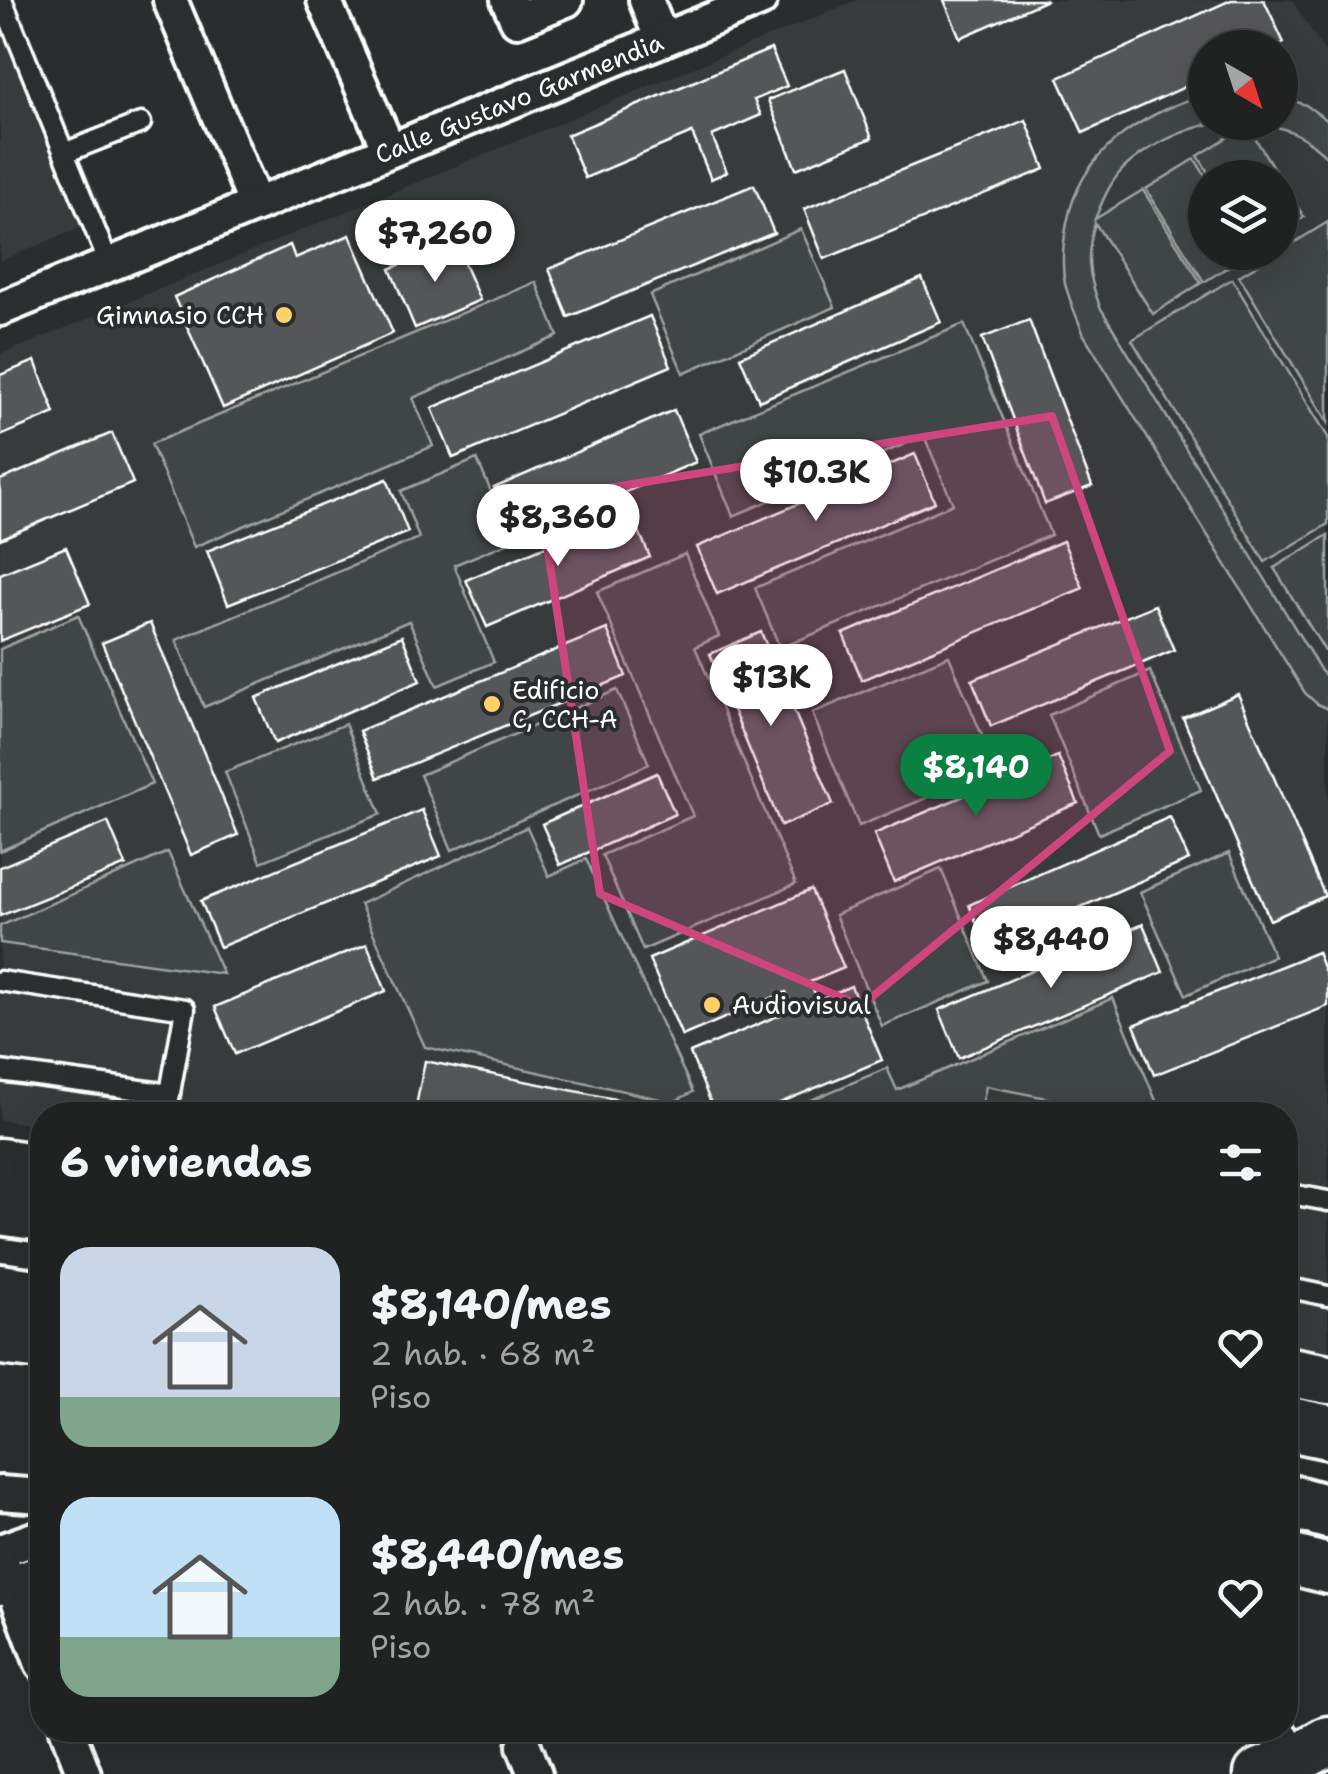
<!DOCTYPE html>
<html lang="es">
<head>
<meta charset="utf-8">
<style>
  body { margin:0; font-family:"Shantell Sans",sans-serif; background:#282a2a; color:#f1f3f6; height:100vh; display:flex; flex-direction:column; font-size:38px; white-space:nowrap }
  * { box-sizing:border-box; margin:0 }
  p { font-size:32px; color:#a2a4a5 }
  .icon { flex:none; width:55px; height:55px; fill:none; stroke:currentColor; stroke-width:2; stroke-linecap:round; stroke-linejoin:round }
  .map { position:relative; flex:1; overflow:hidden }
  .panel { position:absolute; left:30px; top:1102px; width:1268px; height:640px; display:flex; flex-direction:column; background:#202222; border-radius:40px; box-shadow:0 10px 40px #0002,0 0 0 2px #3d3f40 }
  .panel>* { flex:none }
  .needle { width:65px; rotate:141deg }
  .fabs { position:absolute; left:1188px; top:30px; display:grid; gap:20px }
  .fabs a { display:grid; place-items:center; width:110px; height:110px; border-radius:50%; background:#202222; box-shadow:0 10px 40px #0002,0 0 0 2px #3d3f40; font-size:50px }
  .price { position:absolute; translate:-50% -85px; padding:0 22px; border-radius:35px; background:#fff; color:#222; font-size:32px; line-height:65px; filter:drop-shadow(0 2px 5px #0008) }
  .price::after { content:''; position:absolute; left:50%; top:60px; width:30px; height:22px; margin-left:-15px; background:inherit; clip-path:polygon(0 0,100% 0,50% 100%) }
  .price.on { background:#0b8043; color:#fff }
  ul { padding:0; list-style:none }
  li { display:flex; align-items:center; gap:30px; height:250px; padding:0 30px }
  li span { display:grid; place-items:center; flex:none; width:280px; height:200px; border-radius:30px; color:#555 }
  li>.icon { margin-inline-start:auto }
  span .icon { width:120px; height:120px; fill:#fffc; stroke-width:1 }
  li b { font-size:42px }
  h2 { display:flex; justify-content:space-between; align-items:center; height:120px; padding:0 30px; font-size:42px }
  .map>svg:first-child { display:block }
  .built { fill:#373a3b; fill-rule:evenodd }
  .green { fill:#414445; stroke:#a0a2a2; stroke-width:2.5 }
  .building { fill:#555758; stroke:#fff; stroke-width:2.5 }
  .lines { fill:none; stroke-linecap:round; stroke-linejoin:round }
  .lane-casing { stroke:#fff; stroke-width:25 }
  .street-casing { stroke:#fff; stroke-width:40 }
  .secondary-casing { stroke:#fff; stroke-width:55 }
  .primary-casing { stroke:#fff; stroke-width:60 }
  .lane { stroke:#2a2d2e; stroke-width:18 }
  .street { stroke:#2a2d2e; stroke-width:32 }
  .secondary { stroke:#2a2d2e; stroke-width:48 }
  .primary { stroke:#2a2d2e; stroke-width:52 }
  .marked { fill:#ce467c; fill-opacity:0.2; stroke:#ce467c; stroke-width:8; stroke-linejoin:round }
  .poi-dot { fill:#ffd166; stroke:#2a2d2e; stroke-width:4 }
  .labels { text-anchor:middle; stroke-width:8; stroke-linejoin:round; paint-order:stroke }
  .street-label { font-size:25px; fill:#fff; stroke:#2a2d2e }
  .poi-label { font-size:25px; fill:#fff; stroke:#2a2d2e; text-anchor:start }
</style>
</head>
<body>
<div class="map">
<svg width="1328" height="1774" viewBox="0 0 1328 1774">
  <rect width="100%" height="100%" fill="#2a2d2e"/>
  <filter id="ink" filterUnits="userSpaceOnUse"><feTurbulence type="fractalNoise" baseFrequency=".01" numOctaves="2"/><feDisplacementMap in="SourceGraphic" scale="20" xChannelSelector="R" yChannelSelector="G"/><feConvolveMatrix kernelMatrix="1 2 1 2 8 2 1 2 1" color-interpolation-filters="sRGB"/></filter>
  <g filter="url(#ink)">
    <g class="built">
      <polygon points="0,0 16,0 106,217 0,261"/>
      <path d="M857 0H1292L1328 57V1353L1285 1344V1115H42V1126L0 1120V355ZM1205 48H1280V122H1205ZM1205 178H1280V252H1205Z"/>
    </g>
    <g class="green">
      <path d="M1205 94V122L1215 123C1183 129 1145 147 1122 170 1109 184 1102 202 1095 219L1143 190 1201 283 1153 314 1095 223C1085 257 1088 274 1100 307L1321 671 1328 678V709L1317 704 1305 693 1084 335C1077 318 1070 302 1065 284 1061 264 1063 243 1067 223 1080 151 1140 115 1205 94Z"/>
      <path d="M1280 96 1306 105 1328 121V158C1306 136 1292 130 1262 123L1280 122Z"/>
      <polygon points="1247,125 1279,177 1211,177 1198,156"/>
      <polygon points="1195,159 1206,177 1205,252 1250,253 1204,282 1146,189"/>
      <polygon points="1280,179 1304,217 1280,233"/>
      <polygon points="1328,222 1328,422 1239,276"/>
      <polygon points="801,229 835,307 683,373 650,295"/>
      <polygon points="1232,279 1328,437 1328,524 1265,562 1132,340"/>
      <polygon points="536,282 558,336 413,398 433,446 194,547 151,444"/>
      <polygon points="964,324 1051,535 780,648 755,588 953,504 924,436 733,516 699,434"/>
      <polygon points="477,459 512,541 454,565 494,662 437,686 409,621 204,707 176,640 419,538 401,491"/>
      <polygon points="1328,535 1328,656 1274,568"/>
      <polygon points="685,554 719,636 695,647 796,884 643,950 602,855 693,816 597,592"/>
      <polygon points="78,615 152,784 0,851 0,649"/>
      <polygon points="949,656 996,769 859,826 812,713"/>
      <polygon points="1150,671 1201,790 1099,834 1049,715"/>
      <polygon points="617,690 649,764 452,850 420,775"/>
      <polygon points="345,724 381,814 261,862 225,772"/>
      <polygon points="527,827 549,876 586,859 693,1092 673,1102 425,1047 360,904"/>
      <polygon points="168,852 223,974 0,943 0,926"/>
      <polygon points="1229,853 1274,956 1186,995 1140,892"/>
      <polygon points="941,869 988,981 882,1026 835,915"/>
      <polygon points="1113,998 1162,1115 1132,1115 986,1086 980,1115 775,1115 887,1068 897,1090"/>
    </g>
    <g class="building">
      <polygon points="944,0 1047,0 960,38"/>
      <polygon points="1231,0 1264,0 1284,43 1274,48 1205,48 1205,78 1083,133 1058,78"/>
      <polygon points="771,49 787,86 754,100 761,115 712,136 727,172 711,179 692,133 585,178 567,135"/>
      <polygon points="845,69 872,138 796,169 768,100"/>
      <polygon points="1026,120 1045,169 824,259 804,209"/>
      <polygon points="754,185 774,233 568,317 549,269"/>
      <polygon points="350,235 393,333 223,408 174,297 290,245 295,258"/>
      <polygon points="454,241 480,300 415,328 390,269"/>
      <polygon points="922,278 941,322 759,401 740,357"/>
      <polygon points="650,316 671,366 453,458 432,408"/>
      <polygon points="1029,320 1092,486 1045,504 982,338"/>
      <polygon points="35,361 55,413 0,436 0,375"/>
      <polygon points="674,410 696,462 515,539 494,488"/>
      <polygon points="112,433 133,483 0,539 0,480"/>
      <polygon points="915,454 935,502 717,594 697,547"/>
      <polygon points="387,479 408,532 228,604 207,551"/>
      <polygon points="630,510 650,557 487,627 466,580"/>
      <polygon points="1063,541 1083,588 862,680 843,634"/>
      <polygon points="66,547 90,604 0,641 0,574"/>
      <polygon points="1155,605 1174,650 991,726 972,680"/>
      <polygon points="150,623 238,835 191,855 102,643"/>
      <polygon points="607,629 626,676 378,778 359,731"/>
      <polygon points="761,632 833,804 781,826 710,654"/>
      <polygon points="402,636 420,681 275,743 256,698"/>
      <polygon points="1238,694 1325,896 1270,920 1183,718"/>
      <polygon points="1058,756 1078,803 894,882 874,834"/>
      <polygon points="657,773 675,814 560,865 542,824"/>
      <polygon points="422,810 441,856 220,947 201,901"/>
      <polygon points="1170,817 1189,860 987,948 969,905"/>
      <polygon points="108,822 126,865 0,916 0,867"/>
      <polygon points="811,890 844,968 810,982 818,1000 851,986 882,1060 751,1115 716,1115 690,1053 794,1009 786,992 682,1036 649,959"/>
      <polygon points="1143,924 1163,972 959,1058 939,1010"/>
      <polygon points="367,944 386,991 235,1054 215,1007"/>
      <polygon points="1317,952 1328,980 1328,1006 1154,1075 1134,1025"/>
      <polygon points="425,1061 675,1111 674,1115 460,1115 416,1106"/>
    </g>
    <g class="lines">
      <defs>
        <g id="lane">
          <polyline points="2,0 109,264"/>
          <polyline points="64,153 141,123"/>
          <polyline points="0,981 185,1009 166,1115"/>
          <polyline points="0,1071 170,1094"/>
          <polyline points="1285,1193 1328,1201"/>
          <polyline points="1285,1287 1328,1296"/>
        </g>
        <g id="street">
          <polyline points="170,0 256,205"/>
          <polyline points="324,0 389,150"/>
          <polyline points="508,0 517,20 566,0"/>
          <polyline points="646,0 662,40"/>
          <polyline points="0,309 760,0"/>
          <polyline points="0,1493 42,1496"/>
          <polyline points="0,1551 42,1536"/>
          <polyline points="0,1562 12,1583 42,1664"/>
          <polyline points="0,1588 42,1571"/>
          <polyline points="67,1730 84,1774"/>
          <polyline points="1270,1730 1282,1737 1296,1759"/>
          <polyline points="524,1746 535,1774"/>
        </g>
        <g id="secondary">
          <polyline points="0,1163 42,1169"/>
          <polyline points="0,1340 42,1345"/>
          <polyline points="1285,1371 1328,1379"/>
          <polyline points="1285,1558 1328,1569"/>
          <polyline points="1259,1774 1296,1759 1328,1741"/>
        </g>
        <g id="primary">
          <polyline points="0,1208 42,1214"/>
          <polyline points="0,1291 42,1297"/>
          <polyline points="1285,1423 1328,1432"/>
          <polyline points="1285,1500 1328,1512"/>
        </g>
      </defs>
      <use href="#lane" class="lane-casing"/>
      <use href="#street" class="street-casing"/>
      <use href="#secondary" class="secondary-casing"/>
      <use href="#primary" class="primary-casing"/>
      <use href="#lane" class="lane"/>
      <use href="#street" class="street"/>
      <use href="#secondary" class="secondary"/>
      <use href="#primary" class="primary"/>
    </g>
  </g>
  <path class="marked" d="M1052 416 1170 751 861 1006 600 894 540 499Z"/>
  <g class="poi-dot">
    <circle cx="284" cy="315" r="10"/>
    <circle cx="492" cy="704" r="10"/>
    <circle cx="712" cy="1005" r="10"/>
  </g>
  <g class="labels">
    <g class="street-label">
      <text transform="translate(519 98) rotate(-22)" y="9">Calle Gustavo Garmendia</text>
    </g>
    <g class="poi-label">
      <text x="264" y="324" text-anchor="end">Gimnasio CCH</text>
      <text x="512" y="699">Edificio<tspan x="512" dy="29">C, CCH-A</tspan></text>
      <text x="732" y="1014">Audiovisual</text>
    </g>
  </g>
</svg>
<div class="fabs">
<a><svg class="needle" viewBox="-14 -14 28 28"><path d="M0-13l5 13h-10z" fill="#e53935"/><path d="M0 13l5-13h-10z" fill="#a2a4a5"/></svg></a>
<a><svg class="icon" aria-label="layers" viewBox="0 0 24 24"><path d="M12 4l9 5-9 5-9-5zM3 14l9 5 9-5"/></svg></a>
</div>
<b class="price" style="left:435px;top:285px">$7,260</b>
<b class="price" style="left:816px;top:524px">$10.3K</b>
<b class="price" style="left:558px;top:569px">$8,360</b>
<b class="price" style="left:771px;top:729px">$13K</b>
<b class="price on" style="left:976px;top:819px">$8,140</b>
<b class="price" style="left:1051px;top:991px">$8,440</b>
<section class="panel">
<h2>6 viviendas<svg class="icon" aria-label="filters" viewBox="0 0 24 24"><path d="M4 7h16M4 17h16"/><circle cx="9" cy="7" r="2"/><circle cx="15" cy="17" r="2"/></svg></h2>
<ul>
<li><span style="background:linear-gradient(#c9d6e8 75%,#7fa58c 0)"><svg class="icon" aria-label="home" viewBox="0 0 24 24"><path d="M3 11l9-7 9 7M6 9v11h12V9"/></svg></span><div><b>$8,140/mes</b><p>2 hab. · 68 m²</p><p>Piso</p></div><svg class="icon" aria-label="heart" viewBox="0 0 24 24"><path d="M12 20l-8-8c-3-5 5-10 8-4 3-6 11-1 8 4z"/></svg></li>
<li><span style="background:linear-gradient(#bfe0f5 70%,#7fa58c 0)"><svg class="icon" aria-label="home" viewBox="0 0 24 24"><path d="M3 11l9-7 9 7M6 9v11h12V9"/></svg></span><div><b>$8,440/mes</b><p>2 hab. · 78 m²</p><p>Piso</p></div><svg class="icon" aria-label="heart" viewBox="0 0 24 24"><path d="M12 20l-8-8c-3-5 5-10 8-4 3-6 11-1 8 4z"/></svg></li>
</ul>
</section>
</div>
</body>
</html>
